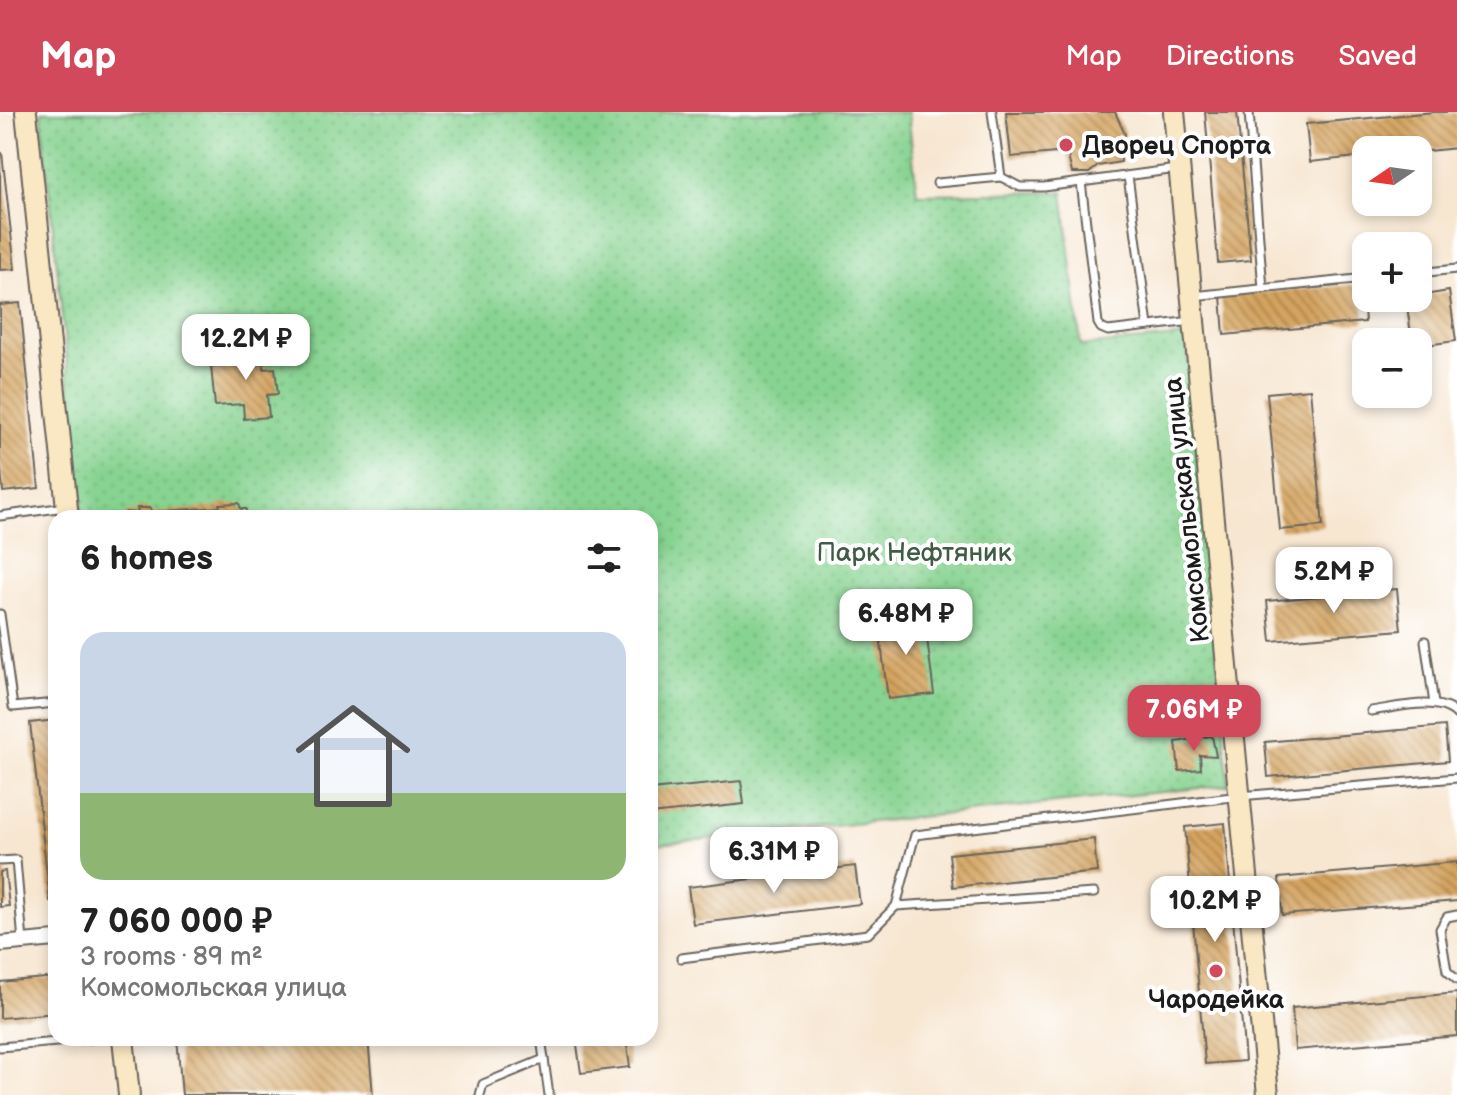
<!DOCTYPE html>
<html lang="en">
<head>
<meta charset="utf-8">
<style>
  body { margin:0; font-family:"Balsamiq Sans",sans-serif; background:#f2f2f2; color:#222; height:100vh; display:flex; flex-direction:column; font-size:30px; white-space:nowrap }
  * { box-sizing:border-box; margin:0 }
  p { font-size:26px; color:#767676 }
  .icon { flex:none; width:44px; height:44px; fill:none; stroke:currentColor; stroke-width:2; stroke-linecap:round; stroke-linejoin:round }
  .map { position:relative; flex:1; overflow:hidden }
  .side { position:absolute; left:48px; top:398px; width:610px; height:536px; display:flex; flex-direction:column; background:#fff; border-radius:24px; box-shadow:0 4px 12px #0003 }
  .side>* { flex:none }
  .needle { width:52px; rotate:257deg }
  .controls { position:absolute; left:1352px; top:24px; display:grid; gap:16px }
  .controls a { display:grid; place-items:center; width:80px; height:80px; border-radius:16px; background:#fff; box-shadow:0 4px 12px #0003; font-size:40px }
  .price { position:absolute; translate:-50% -68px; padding:0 18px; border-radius:16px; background:#fff; color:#222; font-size:26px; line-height:52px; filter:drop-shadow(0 2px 4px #0008) }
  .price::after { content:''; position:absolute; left:50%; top:48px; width:24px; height:18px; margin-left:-12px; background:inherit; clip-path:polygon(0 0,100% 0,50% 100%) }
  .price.on { background:#d1495b; color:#fff }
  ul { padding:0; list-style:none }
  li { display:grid; align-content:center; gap:16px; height:424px; padding:0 32px }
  li span { display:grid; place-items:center; height:248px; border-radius:24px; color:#555 }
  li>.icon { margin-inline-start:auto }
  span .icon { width:144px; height:144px; fill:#fffc; stroke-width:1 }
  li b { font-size:34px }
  h2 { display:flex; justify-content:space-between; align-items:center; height:96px; padding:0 32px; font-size:34px }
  header { display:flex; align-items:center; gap:48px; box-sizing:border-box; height:112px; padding:0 40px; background:#d1495b; color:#fff }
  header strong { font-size:38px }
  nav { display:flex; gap:44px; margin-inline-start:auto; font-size:28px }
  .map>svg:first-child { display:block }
  .park { fill:url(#park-dots); stroke:#527856; stroke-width:2 }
  .building { fill:url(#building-back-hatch) }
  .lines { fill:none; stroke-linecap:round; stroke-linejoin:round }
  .lane-casing { stroke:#69635b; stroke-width:11 }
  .street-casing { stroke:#69635b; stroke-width:18 }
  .secondary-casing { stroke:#69635b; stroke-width:24 }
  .lane { stroke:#fff; stroke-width:7 }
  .street { stroke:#fff; stroke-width:14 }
  .secondary { stroke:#fae7c3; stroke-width:20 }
  .poi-dot { fill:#d1495b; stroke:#fff; stroke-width:3 }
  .labels { text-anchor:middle; stroke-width:8; stroke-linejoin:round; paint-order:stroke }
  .poi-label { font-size:26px; font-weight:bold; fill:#1c1c1c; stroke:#fff; text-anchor:start }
  .street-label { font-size:26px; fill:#1c1c1c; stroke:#fff }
  .park-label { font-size:26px; fill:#415c45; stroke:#fff }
</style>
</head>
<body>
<header>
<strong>Map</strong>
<nav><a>Map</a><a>Directions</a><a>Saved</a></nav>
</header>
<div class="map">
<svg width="1457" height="983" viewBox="0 0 1457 983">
  <defs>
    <pattern id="park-dots" width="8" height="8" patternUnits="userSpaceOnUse" patternTransform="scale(2)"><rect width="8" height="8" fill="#87d391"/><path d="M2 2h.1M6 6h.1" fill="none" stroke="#74b57c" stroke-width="1.8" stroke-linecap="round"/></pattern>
    <pattern id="building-back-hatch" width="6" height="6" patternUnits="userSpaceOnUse" patternTransform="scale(2)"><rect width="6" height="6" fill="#d4a35e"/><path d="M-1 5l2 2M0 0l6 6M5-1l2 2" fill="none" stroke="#ab844d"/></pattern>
  </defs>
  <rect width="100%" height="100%" fill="#fff"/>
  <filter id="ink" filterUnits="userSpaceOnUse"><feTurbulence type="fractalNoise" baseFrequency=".0125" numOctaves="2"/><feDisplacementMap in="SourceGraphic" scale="16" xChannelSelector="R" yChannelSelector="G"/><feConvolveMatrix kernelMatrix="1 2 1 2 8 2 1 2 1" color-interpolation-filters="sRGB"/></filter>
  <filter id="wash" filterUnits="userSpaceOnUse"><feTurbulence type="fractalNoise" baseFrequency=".006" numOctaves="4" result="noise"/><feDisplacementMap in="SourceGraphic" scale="32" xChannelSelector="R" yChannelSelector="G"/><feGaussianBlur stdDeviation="1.8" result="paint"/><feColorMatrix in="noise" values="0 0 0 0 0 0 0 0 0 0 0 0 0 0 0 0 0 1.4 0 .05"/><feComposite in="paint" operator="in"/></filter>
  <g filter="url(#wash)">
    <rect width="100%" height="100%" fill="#f7e6d0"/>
    <polygon class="park" points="41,0 908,0 917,82 1063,80 1081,234 1186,224 1229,673 650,733 650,406 83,406"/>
    <g id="blocks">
      <g class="building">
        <polygon points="1006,0 1115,0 1125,22 1120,36 1121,50 1098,54 1089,61 1072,61 1067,40 1011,45"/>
        <polygon points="1205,0 1237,0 1251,148 1218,151"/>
        <polygon points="1434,0 1457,0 1457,36 1418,40 1366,38 1366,44 1310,50 1306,12"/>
        <polygon points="0,41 2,41 15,157 0,158"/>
        <polygon points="1362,172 1365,210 1224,223 1221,184"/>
        <polygon points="1449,179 1456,229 1418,234 1418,230 1412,230 1406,186"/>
        <polygon points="20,191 39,376 3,380 0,347 0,193"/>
        <polygon points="261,230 264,257 275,256 278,282 267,283 269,305 244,307 243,292 215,294 211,254 238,252 236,232"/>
        <polygon points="1310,277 1323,414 1280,418 1267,281"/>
        <polygon points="239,391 241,397 246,397 246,406 127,406 126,400 138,401 137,396 150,396 151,400 220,395 219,392"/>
        <polygon points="1397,477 1401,518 1271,529 1267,489"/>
        <polygon points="924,503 934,582 888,587 878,508"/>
        <polygon points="56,608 56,788 50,789 30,611"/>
        <polygon points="1445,614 1448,649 1268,665 1265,630"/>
        <polygon points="1212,624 1216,644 1200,643 1201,657 1179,659 1176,630"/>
        <polygon points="741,669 744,692 650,702 650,678"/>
        <polygon points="1225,711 1245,949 1205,952 1185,715"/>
        <polygon points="1094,727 1097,760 953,775 949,742"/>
        <polygon points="1457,750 1457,789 1282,803 1279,766"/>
        <polygon points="855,754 860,792 693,812 688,775"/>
        <polygon points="5,759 9,794 0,795 0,760"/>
        <polygon points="56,865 56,901 0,906 0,870"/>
        <polygon points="1457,881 1457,924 1295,938 1292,896"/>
        <polygon points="177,926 368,926 373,983 182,983"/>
        <polygon points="576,926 626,926 630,955 581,961"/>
      </g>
    </g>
  </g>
  <g filter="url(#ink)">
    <use href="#blocks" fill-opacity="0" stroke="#69635b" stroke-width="2"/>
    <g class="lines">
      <defs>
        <g id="lane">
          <polyline points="992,0 1001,65 1020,75 1044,75 1177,57"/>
          <polyline points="1249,0 1263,177"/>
          <polyline points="1128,64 1148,214"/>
          <polyline points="1081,70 1098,211 1101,216 1108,219 1192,209"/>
          <polyline points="937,71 1001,65"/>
          <polyline points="1418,161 1457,157"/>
          <polyline points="1193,184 1366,166"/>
          <polyline points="0,404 65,395"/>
          <polyline points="0,502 13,595 56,591"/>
          <polyline points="1425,529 1434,592"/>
          <path d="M1371 599C1395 596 1439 583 1457 603"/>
          <polyline points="0,749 16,748 23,830"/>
          <polyline points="896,794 1094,781"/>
          <polyline points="1457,803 1447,805 1440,817 1447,859 1457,868"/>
          <polyline points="681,846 868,822 896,794 915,723 1240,684 1457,666"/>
          <polyline points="541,926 549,983"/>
          <polyline points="0,935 102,926"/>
          <polyline points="480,983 483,972 544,947"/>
        </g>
        <polyline id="street" points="0,832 56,827"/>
        <g id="secondary">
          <polyline points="26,0 68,406"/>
          <polyline points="1174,0 1268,983"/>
          <polyline points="123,926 129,983"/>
        </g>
      </defs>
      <use href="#lane" class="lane-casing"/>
      <use href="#street" class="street-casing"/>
      <use href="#secondary" class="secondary-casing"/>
      <use href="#lane" class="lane"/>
      <use href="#street" class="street"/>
      <use href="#secondary" class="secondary"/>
    </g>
  </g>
  <g class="poi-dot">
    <circle cx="1066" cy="33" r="8"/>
    <circle cx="1216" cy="859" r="8"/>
  </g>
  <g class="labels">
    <g class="poi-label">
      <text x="1082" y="42">Дворец Спорта</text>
      <text x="1216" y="896" text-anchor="middle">Чародейка</text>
    </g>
    <g class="street-label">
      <text transform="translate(1186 398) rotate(-96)" y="9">Комсомольская улица</text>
    </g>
    <g class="park-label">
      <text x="914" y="449">Парк Нефтяник</text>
    </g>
  </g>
</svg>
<div class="controls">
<a><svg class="needle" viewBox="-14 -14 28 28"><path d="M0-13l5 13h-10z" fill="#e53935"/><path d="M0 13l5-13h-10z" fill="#767676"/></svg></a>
<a>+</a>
<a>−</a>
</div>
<b class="price" style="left:246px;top:270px">12.2M ₽</b>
<b class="price" style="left:1334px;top:503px">5.2M ₽</b>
<b class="price" style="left:906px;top:545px">6.48M ₽</b>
<b class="price on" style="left:1194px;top:641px">7.06M ₽</b>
<b class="price" style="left:774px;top:783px">6.31M ₽</b>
<b class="price" style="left:1215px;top:832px">10.2M ₽</b>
<section class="side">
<h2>6 homes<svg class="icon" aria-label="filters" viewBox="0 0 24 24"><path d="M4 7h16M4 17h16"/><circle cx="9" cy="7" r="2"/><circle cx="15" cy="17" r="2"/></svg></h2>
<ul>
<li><span style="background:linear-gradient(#c9d6e8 65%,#8fb573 0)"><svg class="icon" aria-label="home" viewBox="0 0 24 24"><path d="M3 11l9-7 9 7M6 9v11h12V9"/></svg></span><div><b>7 060 000 ₽</b><p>3 rooms · 89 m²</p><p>Комсомольская улица</p></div></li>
</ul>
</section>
</div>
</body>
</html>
